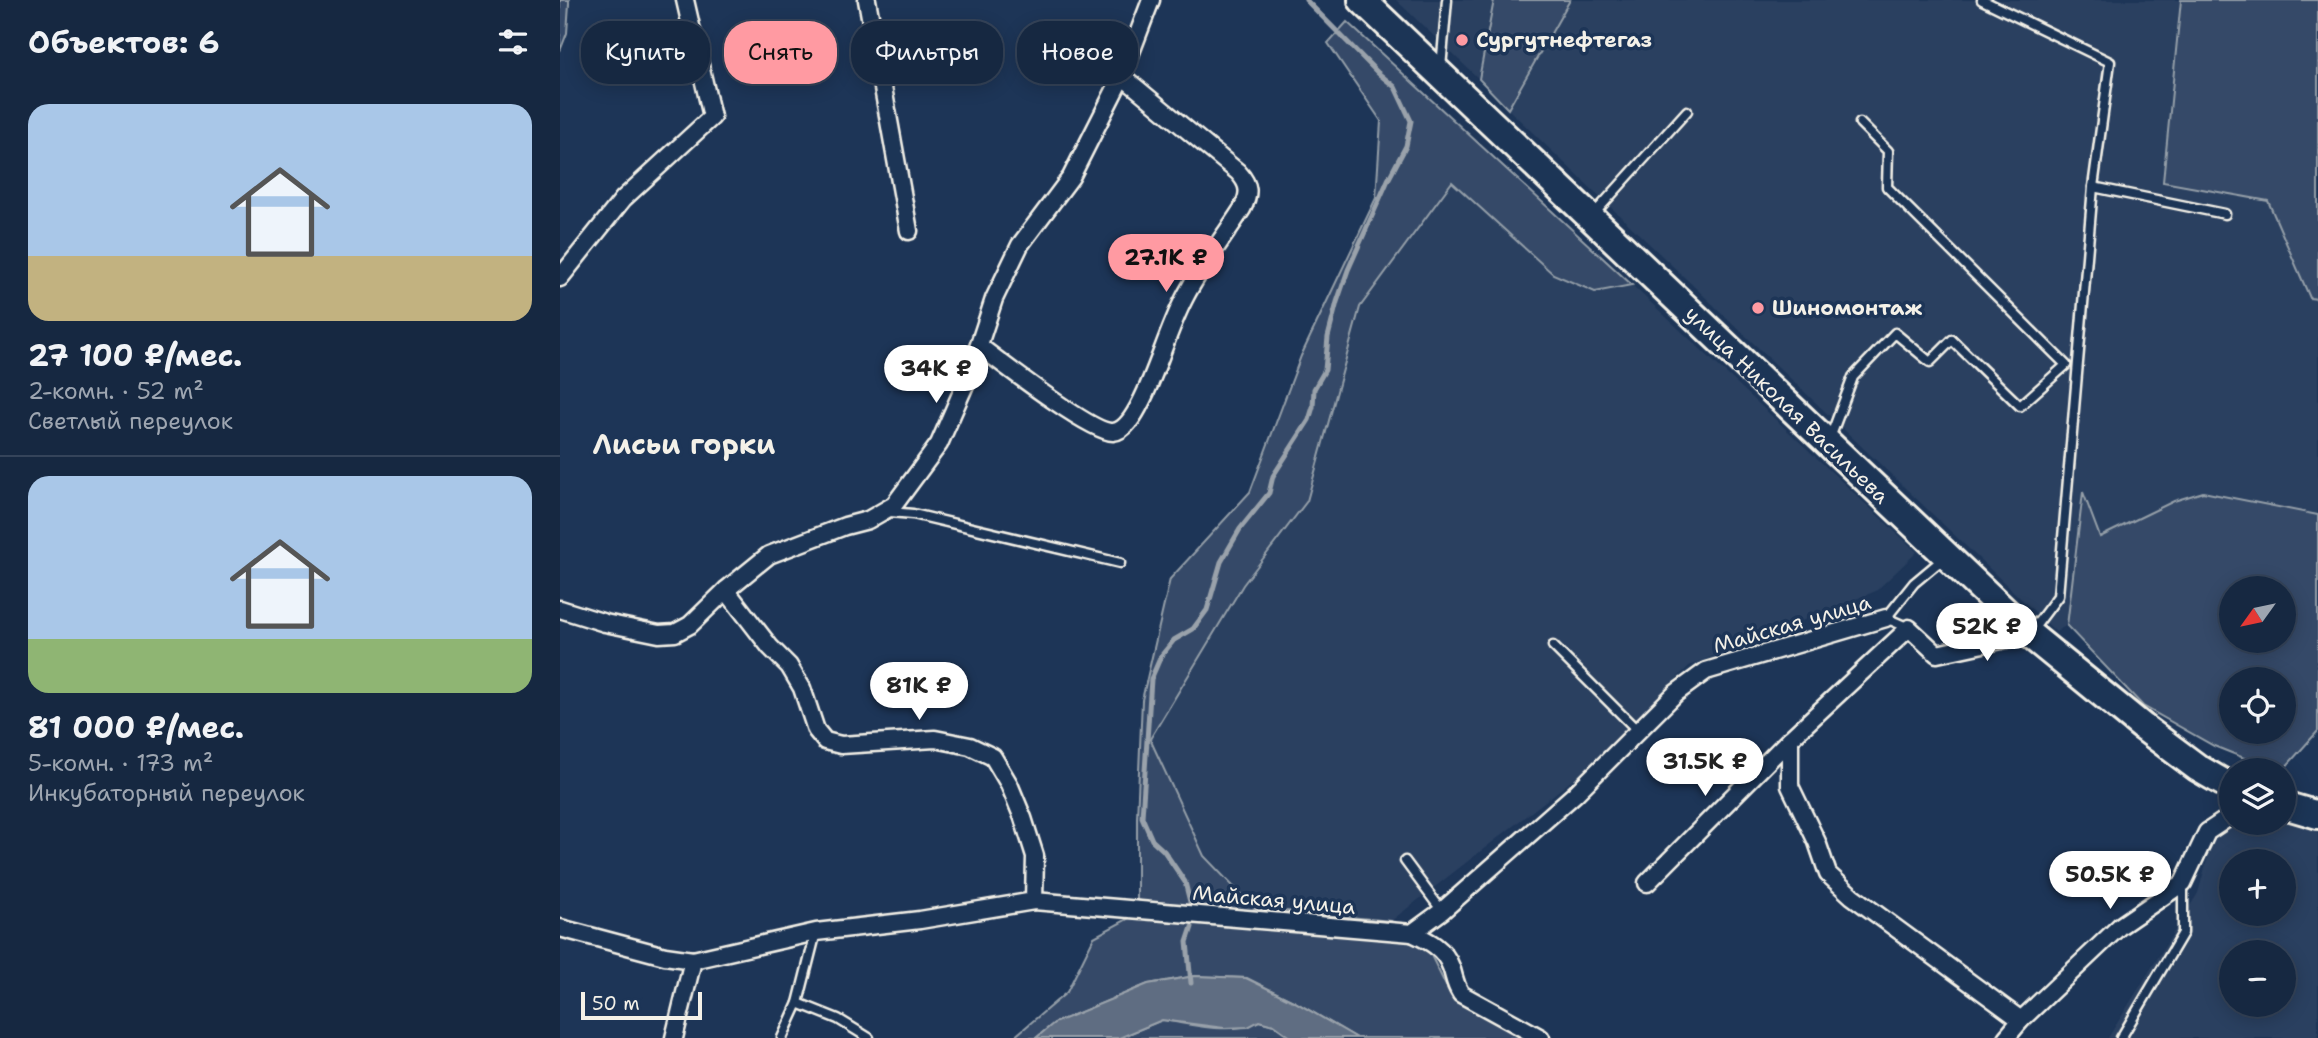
<!DOCTYPE html>
<html lang="ru">
<head>
<meta charset="utf-8">
<style>
  body { margin:0; font-family:"Shantell Sans",sans-serif; background:#1f3048; color:#f1f3f6; height:100vh; display:flex; flex-direction:column; font-size:26px; white-space:nowrap }
  * { box-sizing:border-box; margin:0 }
  p { font-size:23px; color:#9ea6b1 }
  .icon { flex:none; width:38px; height:38px; fill:none; stroke:currentColor; stroke-width:2; stroke-linecap:round; stroke-linejoin:round }
  .map { position:relative; flex:1; overflow:hidden }
  .panel { display:flex; flex-direction:column; background:#162841; width:560px }
  .panel>* { flex:none }
  .guide { position:absolute; left:21px; top:21px; width:665px; height:63px; display:flex; gap:14px }
  .needle { width:46px; rotate:237deg }
  .controls { position:absolute; left:1659px; top:576px; display:grid; gap:14px }
  .controls a { display:grid; place-items:center; width:77px; height:77px; border-radius:50%; background:#162841; box-shadow:0 4px 18px #0003,0 0 0 2px #35445a; font-size:35px }
  .scale { position:absolute; left:21px; bottom:18px; width:121px; box-sizing:border-box; padding-left:7px; border:4px solid #f4f1e8; border-top:0; font-size:19px; line-height:24px; white-space:nowrap; color:#f4f1e8; -webkit-text-stroke:5px #1d3557; paint-order:stroke }
  .price { position:absolute; translate:-50% -60px; padding:0 16px; border-radius:24px; background:#fff; color:#222; font-size:23px; line-height:46px; filter:drop-shadow(0 2px 4px #0008) }
  .price::after { content:''; position:absolute; left:50%; top:42px; width:21px; height:16px; margin-left:-10px; background:inherit; clip-path:polygon(0 0,100% 0,50% 100%) }
  .price.active { background:#ff9aa2; color:#111 }
  ul { padding:0; list-style:none }
  li { display:grid; align-content:center; gap:14px; height:371px; padding:0 28px }
  li+li { border-top:2px solid #35445a }
  li span { display:grid; place-items:center; height:217px; border-radius:21px; color:#555 }
  li>.icon { margin-inline-start:auto }
  span .icon { width:126px; height:126px; fill:#fffc; stroke-width:1 }
  li b { font-size:30px }
  h2 { display:flex; justify-content:space-between; align-items:center; height:84px; padding:0 28px; font-size:30px }
  .pill { padding:0 24px; border-radius:28px; background:#162841; box-shadow:0 4px 18px #0003,0 0 0 2px #35445a; font-size:24px; line-height:63px }
  .pill.active { background:#ff9aa2; color:#111 }
  main { display:flex; flex:1; min-height:0 }
  .map>svg:first-child { display:block }
  .built { fill:#2a4060; fill-rule:evenodd }
  .green { fill:#354a67; stroke:#949ea8; stroke-width:2; fill-rule:evenodd }
  .water { fill:#5e6d82; stroke:#9aa2ab; stroke-width:2 }
  .lines { fill:none; stroke-linecap:round; stroke-linejoin:round }
  .stream { stroke:#9aa2ab; stroke-width:5 }
  .lane-casing { stroke:#f4f1e8; stroke-width:13 }
  .street-casing { stroke:#f4f1e8; stroke-width:21 }
  .primary-casing { stroke:#f4f1e8; stroke-width:32 }
  .lane { stroke:#1d3557; stroke-width:8 }
  .street { stroke:#1d3557; stroke-width:16 }
  .primary { stroke:#1d3557; stroke-width:26 }
  .poi-dot { fill:#ff9aa2; stroke:#1d3557; stroke-width:2.5 }
  .labels { text-anchor:middle; stroke-width:7; stroke-linejoin:round; paint-order:stroke }
  .poi-label { font-size:21px; font-weight:bold; fill:#f4f1e8; stroke:#1d3557; text-anchor:start }
  .street-label { font-size:21px; fill:#f4f1e8; stroke:#1d3557 }
  .district-label { font-size:28px; font-weight:bold; fill:#f4f1e8; stroke:#1d3557 }
</style>
</head>
<body>
<main>
<section class="panel">
<h2>Объектов: 6<svg class="icon" aria-label="filters" viewBox="0 0 24 24"><path d="M4 7h16M4 17h16"/><circle cx="9" cy="7" r="2"/><circle cx="15" cy="17" r="2"/></svg></h2>
<ul>
<li><span style="background:linear-gradient(#a9c7e8 70%,#c2b280 0)"><svg class="icon" aria-label="home" viewBox="0 0 24 24"><path d="M3 11l9-7 9 7M6 9v11h12V9"/></svg></span><div><b>27 100 ₽/мес.</b><p>2-комн. · 52 m²</p><p>Светлый переулок</p></div></li>
<li><span style="background:linear-gradient(#a9c7e8 75%,#8fb573 0)"><svg class="icon" aria-label="home" viewBox="0 0 24 24"><path d="M3 11l9-7 9 7M6 9v11h12V9"/></svg></span><div><b>81 000 ₽/мес.</b><p>5-комн. · 173 m²</p><p>Инкубаторный переулок</p></div></li>
</ul>
</section>
<div class="map">
<svg width="1758" height="1038" viewBox="0 0 1758 1038">
  <rect width="100%" height="100%" fill="#1d3557"/>
  <filter id="ink" filterUnits="userSpaceOnUse"><feTurbulence type="fractalNoise" baseFrequency=".0143" numOctaves="2"/><feDisplacementMap in="SourceGraphic" scale="14" xChannelSelector="R" yChannelSelector="G"/><feConvolveMatrix kernelMatrix="1 2 1 2 8 2 1 2 1" color-interpolation-filters="sRGB"/></filter>
  <g filter="url(#ink)">
    <g class="built">
      <polygon points="836,0 934,0 919,79"/>
      <polygon points="1010,0 1621,0 1603,182 1708,201 1750,297 1758,299 1758,515 1694,503 1496,632 948,109"/>
      <polygon points="892,181 993,274 1035,292 1072,285 1357,552 1316,591 1129,666 1024,771 831,921 694,908 644,856 590,739 683,585 747,501 800,307"/>
      <path d="M1664 798 1671 801V822H1724V818L1758 829V1038H1548L1638 893ZM1671 861H1724V914H1671ZM1671 952H1724V1004H1671Z"/>
    </g>
    <g class="green">
      <polygon points="0,0 9,0 9,4 7,33 0,51"/>
      <polygon points="934,0 1010,0 948,109 919,79"/>
      <polygon points="1621,0 1758,0 1758,299 1750,298 1708,201 1603,182"/>
      <polygon points="787,22 1072,285 1035,292 993,274 892,182 800,307 747,501 683,585 590,739 644,856 694,908 831,921 852,933 865,943 890,994 965,1038 797,1038 735,1002 687,978 635,976 588,984 494,1023 476,1038 453,1038 507,992 534,937 577,914 577,818 582,700 610,579 690,492 741,356 816,198 821,121 768,43"/>
      <path d="M1523 492 1540 537 1614 501 1643 492 1758 515V731L1723 770H1714L1654 746 1583 706 1507 626ZM1724 588V640H1671V588ZM1724 679V732H1671V679Z"/>
      <path d="M602 1020C632 1024 671 1036 699 1021L714 1025 732 1038H559Z"/>
    </g>
    <polygon class="water" points="635,976 686,978 735,1002 797,1038 732,1038 714,1025 699,1021 688,1027 664,1028 602,1020 559,1038 476,1038 494,1023 588,984"/>
    <g class="lines">
      <g class="stream">
        <polyline points="631,906 625,882 604,851 592,840 582,817 591,679 601,656 614,640 633,629 647,610 661,562 680,529 709,493 713,476 749,420 753,407 754,389 765,370 768,337 777,302 788,270 828,180 846,146 851,121 835,87 818,73 746,0"/>
        <polyline points="631,983 627,942 632,927"/>
      </g>
      <defs>
        <g id="lane">
          <polyline points="1422,0 1550,62 1533,187"/>
          <polyline points="881,68 887,0"/>
          <polyline points="1033,215 1127,111"/>
          <polyline points="1270,438 1293,377 1335,333 1370,362 1392,340 1460,406 1506,365 1327,187 1328,151 1300,123"/>
          <polyline points="330,512 353,514 560,563"/>
          <polyline points="1349,628 1326,618 1354,583 1384,558"/>
          <polyline points="1471,632 1498,596 1533,187 1665,214"/>
          <polyline points="993,646 1078,731"/>
          <polyline points="845,861 882,911"/>
          <polyline points="238,1003 278,1019 309,1038"/>
          <polyline points="222,1038 238,1003 256,932"/>
          <polyline points="1561,1038 1623,933 1623,883"/>
        </g>
        <g id="street">
          <polyline points="307,0 349,231"/>
          <polyline points="0,278 63,199 152,117 125,0"/>
          <path d="M419 346C439 361 533 434 553 432 566 431 576 412 581 402 598 369 607 332 624 299 640 267 663 239 682 209 690 194 690 185 678 172L562 76"/>
          <polyline points="166,590 210,647 229,666 242,688 256,730 265,741 281,745 375,739 410,746 433,757 449,784 463,818 475,856 474,901"/>
          <polyline points="0,609 45,623 99,634 115,633 130,625 166,590 209,555 285,526 308,520 334,505 379,444 408,378 434,299 460,245 511,177 562,76 591,0"/>
          <polyline points="1087,883 1230,739"/>
          <polyline points="0,928 105,956 133,960 256,932 360,920 474,901 852,933 882,911 1015,794 1116,693 1146,671 1326,618"/>
          <path d="M852 933C869 941 884 948 891 967 895 978 894 983 901 994L981 1038"/>
          <polyline points="1461,1020 1292,896 1268,874 1257,842 1230,786 1230,739 1349,628 1377,654 1469,634"/>
          <polyline points="114,1038 133,960"/>
          <polyline points="1446,1038 1461,1020 1560,926 1623,883 1647,832 1671,816"/>
        </g>
        <g id="primary">
          <polyline points="802,0 1469,634 1583,727 1638,768 1671,787"/>
          <polyline points="1724,805 1758,815"/>
        </g>
      </defs>
      <use href="#lane" class="lane-casing"/>
      <use href="#street" class="street-casing"/>
      <use href="#primary" class="primary-casing"/>
      <use href="#lane" class="lane"/>
      <use href="#street" class="street"/>
      <use href="#primary" class="primary"/>
    </g>
  </g>
  <g class="poi-dot">
    <circle cx="902" cy="40" r="7"/>
    <circle cx="1198" cy="308" r="7"/>
  </g>
  <g class="labels">
    <g class="poi-label">
      <text x="916" y="47">Сургутнефтегаз</text>
      <text x="1212" y="315">Шиномонтаж</text>
    </g>
    <g class="street-label">
      <text transform="translate(1227 405) rotate(44)" y="7">улица Николая Васильева</text>
      <text transform="translate(1232 624) rotate(-16)" y="7">Майская улица</text>
      <text transform="translate(714 900) rotate(5)" y="7">Майская улица</text>
    </g>
    <g class="district-label">
      <text x="124" y="454">Лисьи горки</text>
    </g>
  </g>
</svg>
<div class="controls">
<a><svg class="needle" viewBox="-14 -14 28 28"><path d="M0-13l5 13h-10z" fill="#e53935"/><path d="M0 13l5-13h-10z" fill="#9ea6b1"/></svg></a>
<a><svg class="icon" aria-label="locate" viewBox="0 0 24 24"><circle cx="12" cy="12" r="6"/><path d="M12 2v4M12 18v4M2 12h4M18 12h4"/></svg></a>
<a><svg class="icon" aria-label="layers" viewBox="0 0 24 24"><path d="M12 4l9 5-9 5-9-5zM3 14l9 5 9-5"/></svg></a>
<a>+</a>
<a>−</a>
</div>
<div class="scale">50 m</div>
<b class="price active" style="left:606px;top:294px">27.1K ₽</b>
<b class="price" style="left:376px;top:405px">34K ₽</b>
<b class="price" style="left:1427px;top:663px">52K ₽</b>
<b class="price" style="left:359px;top:722px">81K ₽</b>
<b class="price" style="left:1145px;top:798px">31.5K ₽</b>
<b class="price" style="left:1550px;top:911px">50.5K ₽</b>
<div class="guide">
<a class="pill">Купить</a>
<a class="pill active">Снять</a>
<a class="pill">Фильтры</a>
<a class="pill">Новое</a>
</div>
</div>
</main>
</body>
</html>
